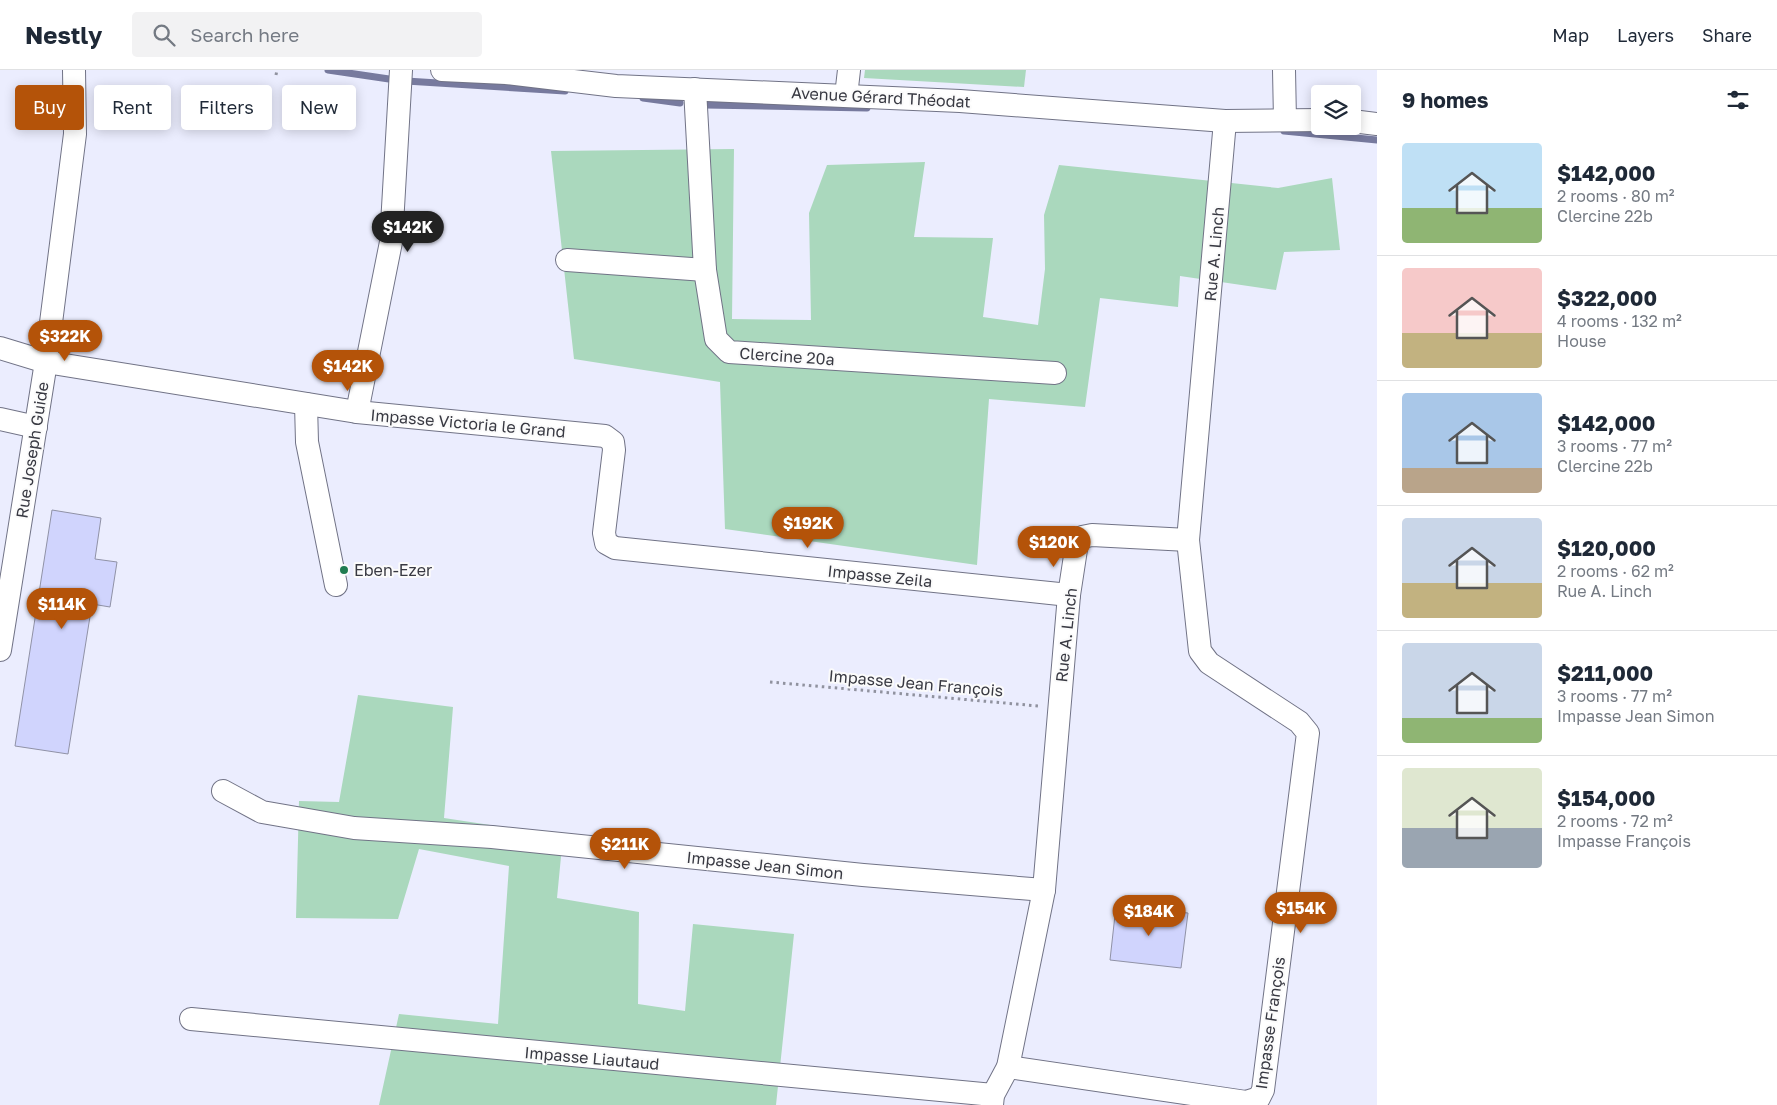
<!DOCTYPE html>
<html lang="en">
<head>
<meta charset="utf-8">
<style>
  body { margin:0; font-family:"Golos Text",sans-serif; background:#f2f2f3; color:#1f2937; height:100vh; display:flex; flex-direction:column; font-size:19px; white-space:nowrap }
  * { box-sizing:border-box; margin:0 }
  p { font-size:16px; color:#747a83 }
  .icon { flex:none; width:28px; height:28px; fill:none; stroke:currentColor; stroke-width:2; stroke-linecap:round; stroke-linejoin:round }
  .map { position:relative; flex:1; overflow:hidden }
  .side { display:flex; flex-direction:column; background:#fff; width:400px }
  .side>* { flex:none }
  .hud { position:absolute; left:15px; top:15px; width:475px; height:45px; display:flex; gap:10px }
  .fabs { position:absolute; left:1311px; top:15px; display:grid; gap:10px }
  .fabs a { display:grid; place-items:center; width:50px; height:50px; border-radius:5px; background:#fff; box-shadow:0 2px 12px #0003; font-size:25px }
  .price { position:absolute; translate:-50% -42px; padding:0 11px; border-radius:18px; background:#b45309; color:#fff; font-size:16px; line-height:32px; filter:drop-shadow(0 1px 2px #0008) }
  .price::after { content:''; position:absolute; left:50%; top:30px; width:15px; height:11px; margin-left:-8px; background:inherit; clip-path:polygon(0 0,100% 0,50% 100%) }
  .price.current { background:#222; color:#fff }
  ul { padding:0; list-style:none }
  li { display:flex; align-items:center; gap:15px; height:125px; padding:0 25px }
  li+li { border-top:1px solid #e0e1e3 }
  li span { display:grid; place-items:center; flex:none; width:140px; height:100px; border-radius:5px; color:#555 }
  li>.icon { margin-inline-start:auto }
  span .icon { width:60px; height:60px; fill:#fffc; stroke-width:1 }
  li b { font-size:21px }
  h2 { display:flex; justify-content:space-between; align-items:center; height:60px; padding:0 25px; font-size:21px }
  .chip { padding:0 18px; border-radius:5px; background:#fff; box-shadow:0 2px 12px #0003; font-size:18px; line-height:45px }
  .chip.current { background:#b45309; color:#fff }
  header { display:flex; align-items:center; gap:30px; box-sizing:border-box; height:70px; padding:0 25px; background:#fff; border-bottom:1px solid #e0e1e3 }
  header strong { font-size:24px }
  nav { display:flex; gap:28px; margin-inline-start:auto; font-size:18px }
  .search { width:350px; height:45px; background:#f2f2f3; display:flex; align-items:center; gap:12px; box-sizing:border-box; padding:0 18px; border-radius:5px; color:#747a83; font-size:19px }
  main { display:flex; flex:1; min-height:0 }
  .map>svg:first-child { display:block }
  .green { fill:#aad8bd }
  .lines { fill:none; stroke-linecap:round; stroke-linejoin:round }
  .stream { stroke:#777a9e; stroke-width:7 }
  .building { fill:#d0d4fd; stroke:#9092a6 }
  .minor-casing { stroke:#717386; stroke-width:24 }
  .path { stroke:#90929f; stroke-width:3; stroke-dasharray:2.5 4; stroke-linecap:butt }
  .minor { stroke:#fff; stroke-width:22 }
  .poi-dot { fill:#207c51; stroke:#fbfbfb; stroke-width:2 }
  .labels { text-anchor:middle; stroke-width:4; stroke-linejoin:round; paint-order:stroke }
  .street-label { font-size:16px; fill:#383942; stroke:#fbfbfb }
  .poi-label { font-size:16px; fill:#383942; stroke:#fbfbfb; text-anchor:start }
</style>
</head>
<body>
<header>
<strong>Nestly</strong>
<div class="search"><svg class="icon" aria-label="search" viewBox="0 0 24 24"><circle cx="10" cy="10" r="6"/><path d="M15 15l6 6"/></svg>Search here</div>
<nav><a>Map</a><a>Layers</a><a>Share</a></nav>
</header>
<main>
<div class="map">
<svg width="1377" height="1035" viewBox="0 0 1377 1035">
  <rect width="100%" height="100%" fill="#ebedfe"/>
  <g class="green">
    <polygon points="865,0 1026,0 1024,17 864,8"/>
    <polygon points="734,79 732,249 811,250 809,143 827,95 925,92 914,167 993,168 983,247 1038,255 1045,199 1044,145 1059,95 1278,118 1332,108 1340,180 1284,182 1276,220 1180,206 1178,237 1100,228 1085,337 989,329 977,495 725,459 720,312 574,289 551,81"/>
    <polygon points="358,625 453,637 444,748 563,766 557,828 639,842 638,934 685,941 693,854 794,864 776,1035 379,1035 399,944 498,954 509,796 419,779 398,849 296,848 299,731 339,732"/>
  </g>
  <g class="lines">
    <g class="stream">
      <polyline points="328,0 389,9"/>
      <polyline points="406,11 565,21"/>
      <polyline points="643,28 680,33"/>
      <polyline points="705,35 867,38"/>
      <polyline points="1284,61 1377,70"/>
    </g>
  </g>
  <g class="building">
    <polygon points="52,440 101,448 95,489 117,492 110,537 92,534 68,684 15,676"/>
    <polygon points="1116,836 1188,843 1181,898 1110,890"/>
  </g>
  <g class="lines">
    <defs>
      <g id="minor">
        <polyline points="442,0 506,3 616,16 960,31 1225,51 1320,50"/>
        <polyline points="1284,0 1285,50"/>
        <polyline points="695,19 705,200 716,269 729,282 1055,303"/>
        <polyline points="846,26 849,0"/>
        <polyline points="1352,51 1377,54"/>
        <polyline points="567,190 705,200"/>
        <polyline points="0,278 46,292 357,342 605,366 613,372 614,380 604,463 606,473 615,478 1069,525"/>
        <polyline points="306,334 307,372 336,515"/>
        <polyline points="357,342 391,172 401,0"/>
        <polyline points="0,349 36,357"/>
        <polyline points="0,580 46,292 75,64 74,0"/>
        <polyline points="223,721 262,742 354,758 492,767 863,805 1044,820"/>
        <polyline points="191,949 993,1025"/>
        <polyline points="1008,997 1246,1032 1259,1028 1263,1020 1308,663 1299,652 1209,593 1200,581 1188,470"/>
        <polyline points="992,1035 993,1025 1008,997 1044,820 1069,525 1077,473 1082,467 1092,465 1188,470 1225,51"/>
      </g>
    </defs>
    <use href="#minor" class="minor-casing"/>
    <g class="path">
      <polyline points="276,5 277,0"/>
      <polyline points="770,612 1038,636"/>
    </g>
    <use href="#minor" class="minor"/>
  </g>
  <circle class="poi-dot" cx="344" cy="500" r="5"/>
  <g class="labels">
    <g class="street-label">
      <text transform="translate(881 27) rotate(3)" y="6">Avenue Gérard Théodat</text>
      <text transform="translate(1214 184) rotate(-85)" y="6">Rue A. Linch</text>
      <text transform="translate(787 286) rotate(4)" y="6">Clercine 20a</text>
      <text transform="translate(468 353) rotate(5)" y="6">Impasse Victoria le Grand</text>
      <text transform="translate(32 380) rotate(-81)" y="6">Rue Joseph Guide</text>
      <text transform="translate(880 506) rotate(6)" y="6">Impasse Zeila</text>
      <text transform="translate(1066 565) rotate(-84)" y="6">Rue A. Linch</text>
      <text transform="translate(916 613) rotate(5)" y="6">Impasse Jean François</text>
      <text transform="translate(765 795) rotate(6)" y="6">Impasse Jean Simon</text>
      <text transform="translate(1270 953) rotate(-82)" y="6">Impasse François</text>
      <text transform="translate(592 988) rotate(5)" y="6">Impasse Liautaud</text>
    </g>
    <g class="poi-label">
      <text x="354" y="506">Eben-Ezer</text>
    </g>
  </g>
</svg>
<div class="fabs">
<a><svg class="icon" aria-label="layers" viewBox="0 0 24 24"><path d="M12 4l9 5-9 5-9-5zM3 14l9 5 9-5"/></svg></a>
</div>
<b class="price current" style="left:408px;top:183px">$142K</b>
<b class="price" style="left:65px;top:292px">$322K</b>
<b class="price" style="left:348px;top:322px">$142K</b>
<b class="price" style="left:808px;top:479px">$192K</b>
<b class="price" style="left:1054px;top:498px">$120K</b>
<b class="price" style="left:62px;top:560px">$114K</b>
<b class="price" style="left:625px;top:800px">$211K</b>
<b class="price" style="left:1301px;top:864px">$154K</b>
<b class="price" style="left:1149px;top:867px">$184K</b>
<div class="hud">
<a class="chip current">Buy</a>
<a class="chip">Rent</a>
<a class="chip">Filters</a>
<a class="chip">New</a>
</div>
</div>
<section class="side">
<h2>9 homes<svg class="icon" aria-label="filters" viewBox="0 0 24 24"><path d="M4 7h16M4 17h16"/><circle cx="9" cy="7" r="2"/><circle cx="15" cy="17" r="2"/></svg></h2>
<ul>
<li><span style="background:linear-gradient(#bfe0f5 65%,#8fb573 0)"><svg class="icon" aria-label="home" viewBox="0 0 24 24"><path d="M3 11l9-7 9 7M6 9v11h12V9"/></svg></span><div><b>$142,000</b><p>2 rooms · 80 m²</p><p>Clercine 22b</p></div></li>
<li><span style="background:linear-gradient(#f6c9c9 65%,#c2b280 0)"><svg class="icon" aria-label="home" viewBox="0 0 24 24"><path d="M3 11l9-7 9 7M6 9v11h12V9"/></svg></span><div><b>$322,000</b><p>4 rooms · 132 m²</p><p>House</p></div></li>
<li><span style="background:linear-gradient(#a9c7e8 75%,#b9a48a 0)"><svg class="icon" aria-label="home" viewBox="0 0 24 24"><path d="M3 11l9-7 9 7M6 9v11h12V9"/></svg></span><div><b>$142,000</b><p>3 rooms · 77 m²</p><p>Clercine 22b</p></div></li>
<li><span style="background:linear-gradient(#c9d6e8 65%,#c2b280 0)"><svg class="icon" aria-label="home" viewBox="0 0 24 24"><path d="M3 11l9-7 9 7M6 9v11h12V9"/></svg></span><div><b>$120,000</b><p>2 rooms · 62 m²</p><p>Rue A. Linch</p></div></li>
<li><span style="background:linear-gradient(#c9d6e8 75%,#8fb573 0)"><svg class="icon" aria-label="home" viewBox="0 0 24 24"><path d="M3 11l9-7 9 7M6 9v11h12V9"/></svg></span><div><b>$211,000</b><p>3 rooms · 77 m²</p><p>Impasse Jean Simon</p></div></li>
<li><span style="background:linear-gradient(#dfe7d0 60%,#9aa5b1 0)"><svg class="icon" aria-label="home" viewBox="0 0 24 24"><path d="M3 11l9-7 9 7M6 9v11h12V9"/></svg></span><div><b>$154,000</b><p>2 rooms · 72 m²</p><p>Impasse François</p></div></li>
</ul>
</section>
</main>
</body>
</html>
